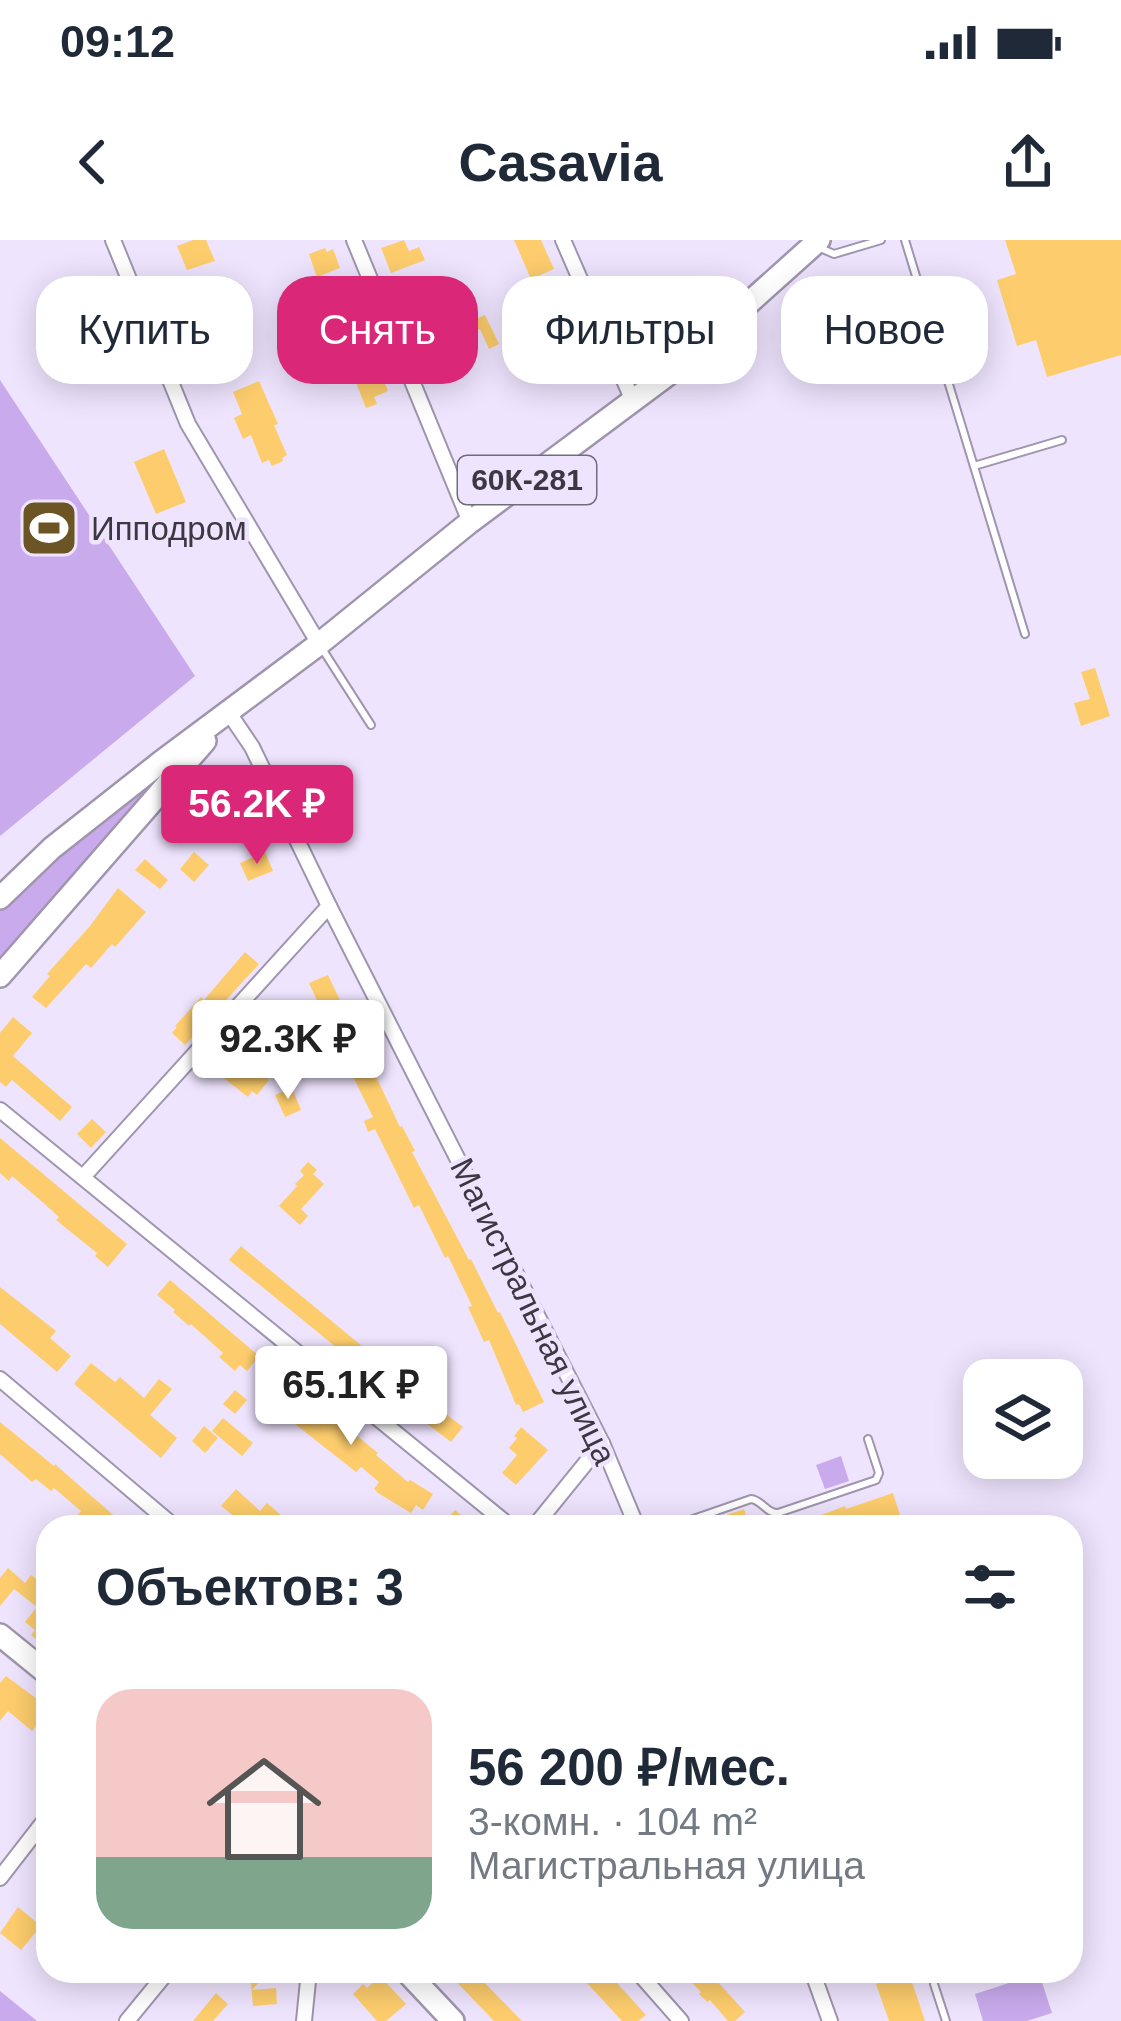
<!DOCTYPE html>
<html lang="ru">
<head>
<meta charset="utf-8">
<style>
  body { margin:0; font-family:Arial,sans-serif; background:#f6f6f7; color:#1f2937; height:100vh; display:flex; flex-direction:column; font-size:45px; white-space:nowrap }
  * { box-sizing:border-box; margin:0 }
  p { font-size:39px; color:#747a83 }
  .icon { flex:none; width:66px; height:66px; fill:none; stroke:currentColor; stroke-width:2; stroke-linecap:round; stroke-linejoin:round }
  .map { position:relative; flex:1; overflow:hidden }
  .drawer { position:absolute; left:36px; top:1275px; width:1047px; height:468px; display:flex; flex-direction:column; background:#fff; border-radius:36px; box-shadow:0 6px 30px #0003 }
  .drawer>* { flex:none }
  .banner { position:absolute; left:36px; top:36px; width:1050px; height:108px; display:flex; gap:24px }
  .controls { position:absolute; left:963px; top:1119px; display:grid; gap:24px }
  .controls a { display:grid; place-items:center; width:120px; height:120px; border-radius:24px; background:#fff; box-shadow:0 6px 30px #0003; font-size:60px }
  .price { position:absolute; translate:-50% -102px; padding:0 27px; border-radius:12px; background:#fff; color:#222; font-size:39px; line-height:78px; filter:drop-shadow(0 3px 6px #0008) }
  .price::after { content:''; position:absolute; left:50%; top:72px; width:36px; height:27px; margin-left:-18px; background:inherit; clip-path:polygon(0 0,100% 0,50% 100%) }
  .price.current { background:#db2777; color:#fff }
  ul { padding:0; list-style:none }
  li { display:flex; align-items:center; gap:36px; height:300px; padding:0 60px }
  li span { display:grid; place-items:center; flex:none; width:336px; height:240px; border-radius:36px; color:#555 }
  li>.icon { margin-inline-start:auto }
  span .icon { width:144px; height:144px; fill:#fffc; stroke-width:1 }
  li b { font-size:51px }
  h2 { display:flex; justify-content:space-between; align-items:center; height:144px; padding:0 60px; font-size:51px }
  .chip { padding:0 42px; border-radius:36px; background:#fff; box-shadow:0 6px 30px #0003; font-size:42px; line-height:108px }
  .chip.current { background:#db2777; color:#fff }
  .status { display:flex; justify-content:space-between; align-items:center; height:84px; padding:0 60px; background:#fff; direction:ltr }
  .status svg { height:33px; fill:currentColor }
  header { display:flex; justify-content:space-between; align-items:center; height:156px; padding:0 60px; background:#fff; font-size:54px; font-weight:800 }
  .map>svg:first-child { display:block }
  .green { fill:#c9aaed }
  .building { fill:#fdcd6d }
  .lines { fill:none; stroke-linecap:round; stroke-linejoin:round }
  .service-casing { stroke:#9f95ad; stroke-width:10 }
  .minor-casing { stroke:#9f95ad; stroke-width:18 }
  .primary-casing { stroke:#9f95ad; stroke-width:26 }
  .service { stroke:#fff; stroke-width:6 }
  .minor { stroke:#fff; stroke-width:14 }
  .primary { stroke:#fff; stroke-width:21 }
  .labels { text-anchor:middle; stroke-width:9; stroke-linejoin:round; paint-order:stroke }
  .shield { fill:#efe4fe; stroke:#726c7a; stroke-width:3 }
  .shield-label { font-size:30px; font-weight:bold; fill:#3c3842 }
  .poi-label { font-size:33px; fill:#3c3842; stroke:#efe4fe; text-anchor:start }
  .street-label { font-size:33px; fill:#3c3842; stroke:#efe4fe }
</style>
</head>
<body>
<div class="status"><b>09:12</b><svg viewBox="0 0 49 12"><path d="M0 12V9h3v3zM5 12V6h3v6zM10 12V3h3v9zM15 12V0h3v12zM26 1h20v11H26zM47 4h2v5h-2z"/></svg></div>
<header><svg class="icon" aria-label="back" viewBox="0 0 24 24"><path d="M15 5l-7 7 7 7"/></svg>Casavia<svg class="icon" aria-label="share" viewBox="0 0 24 24"><path d="M12 15V3M7 8l5-5 5 5M5 13v7h14v-7"/></svg></header>
<div class="map">
<svg width="1121" height="1781" viewBox="0 0 1121 1781">
  <rect width="100%" height="100%" fill="#efe4fe"/>
  <g class="green">
    <polygon points="0,140 195,436 0,596"/>
    <polygon points="229,473 0,739 0,658"/>
    <polygon points="841,1216 849,1241 825,1249 816,1225"/>
    <polygon points="1039,1733 1052,1773 1027,1781 983,1781 975,1754"/>
    <polygon points="0,1751 37,1781 0,1781"/>
  </g>
  <g class="building">
    <polygon points="193,0 206,0 215,21 187,30 177,6"/>
    <polygon points="404,0 409,11 419,7 425,20 391,33 381,8"/>
    <polygon points="514,0 541,0 554,29 531,39"/>
    <polygon points="1005,0 1121,0 1121,115 1047,137 1036,100 1017,106 997,40 1016,34"/>
    <polygon points="325,8 327,12 333,9 340,28 317,37 309,14"/>
    <polygon points="223,44 231,65 218,70 215,62 202,68 196,55"/>
    <polygon points="429,49 438,69 413,80 404,59"/>
    <polygon points="353,61 372,104 345,116 335,93 340,91 332,69"/>
    <polygon points="465,62 468,69 473,67 478,78 485,75 499,104 489,109 480,89 450,103 437,74"/>
    <polygon points="236,92 246,115 222,126 212,103"/>
    <polygon points="380,130 388,151 374,157 377,164 366,168 355,140"/>
    <polygon points="259,141 278,184 274,185 287,215 282,218 283,221 272,226 269,220 262,223 251,195 243,199 234,178 242,174 233,152"/>
    <polygon points="164,209 186,262 156,274 134,222"/>
    <polygon points="1095,428 1110,476 1081,486 1074,463 1090,459 1081,432"/>
    <polygon points="194,612 209,625 194,642 180,629"/>
    <polygon points="265,612 273,631 248,641 240,623"/>
    <polygon points="145,619 168,640 160,649 135,630"/>
    <polygon points="118,648 146,672 115,707 112,704 91,728 86,724 46,768 32,757 50,736 47,734 90,686"/>
    <polygon points="245,712 259,724 185,805 172,793 177,787 175,786 201,757 204,760"/>
    <polygon points="328,735 400,887 402,886 415,911 412,912 469,1020 471,1019 498,1073 500,1072 544,1162 523,1172 519,1164 516,1165 489,1100 484,1102 468,1067 472,1066 448,1016 445,1018 419,965 414,968 375,889 368,892 364,881 373,877 346,823 349,822 338,798 331,801 326,790 330,789 309,743"/>
    <polygon points="13,777 32,793 13,816 72,867 60,881 12,840 6,847 0,842 0,793"/>
    <polygon points="226,812 250,832 254,828 269,840 257,855 252,851 248,857 212,829"/>
    <polygon points="292,848 301,870 285,877 275,855"/>
    <polygon points="92,879 106,892 91,908 77,894"/>
    <polygon points="0,898 127,1004 108,1027 95,1016 97,1013 56,980 59,977 39,959 12,936 9,941 0,933"/>
    <polygon points="308,922 317,930 313,934 324,944 301,969 308,976 300,985 279,966 297,946 295,944 304,935 300,931"/>
    <polygon points="241,1006 374,1116 378,1110 415,1141 438,1163 435,1166 463,1187 451,1202 397,1161 385,1147 229,1020"/>
    <polygon points="170,1040 259,1116 247,1131 240,1125 235,1131 219,1117 223,1113 191,1084 189,1086 173,1072 175,1070 157,1055"/>
    <polygon points="0,1047 56,1091 50,1098 71,1116 57,1132 0,1084"/>
    <polygon points="91,1123 115,1142 120,1137 144,1158 159,1139 172,1149 150,1175 177,1198 161,1218 74,1144"/>
    <polygon points="286,1138 378,1213 376,1215 408,1242 410,1240 433,1254 423,1270 416,1265 411,1273 378,1253 374,1249 379,1242 361,1227 356,1232 295,1184 301,1177 272,1155"/>
    <polygon points="235,1150 247,1160 235,1174 223,1164"/>
    <polygon points="223,1178 253,1203 242,1216 212,1191"/>
    <polygon points="0,1182 54,1226 55,1224 65,1233 127,1287 78,1287 72,1282 81,1271 54,1248 51,1251 36,1239 32,1242 0,1214"/>
    <polygon points="204,1186 218,1198 205,1213 192,1201"/>
    <polygon points="521,1187 548,1210 516,1245 502,1233 517,1215 509,1208 517,1198 514,1196"/>
    <polygon points="236,1249 260,1271 267,1263 282,1276 272,1287 248,1287 221,1266"/>
    <polygon points="893,1253 901,1278 875,1287 790,1287 845,1266 846,1269"/>
    <polygon points="744,1269 750,1287 698,1287 697,1285"/>
    <polygon points="455,1270 475,1287 441,1287"/>
    <polygon points="8,1328 25,1343 31,1335 48,1348 48,1393 40,1403 31,1395 35,1390 25,1382 37,1367 14,1349 0,1366 0,1338"/>
    <polygon points="6,1436 48,1467 48,1496 36,1486 32,1491 8,1471 0,1481 0,1443"/>
    <polygon points="18,1667 41,1686 21,1710 0,1693"/>
    <polygon points="250,1731 269,1731 252,1750 276,1748 277,1764 253,1766"/>
    <polygon points="446,1731 473,1731 522,1781 494,1781"/>
    <polygon points="576,1731 606,1731 646,1775 638,1781 622,1781"/>
    <polygon points="681,1731 708,1731 745,1772 735,1781 728,1781 710,1760 707,1762 699,1754 701,1752"/>
    <polygon points="909,1733 925,1781 889,1781 876,1744"/>
    <polygon points="380,1736 406,1764 386,1781 377,1781 353,1754 363,1744 367,1748"/>
    <polygon points="216,1753 228,1764 213,1781 193,1781"/>
  </g>
  <g class="lines">
    <defs>
      <g id="service">
        <polyline points="905,0 1025,394"/>
        <polyline points="818,7 834,14 881,0"/>
        <polyline points="974,226 1062,200"/>
        <polyline points="321,407 371,485"/>
        <path d="M670 1287 751 1259C762 1260 767 1274 778 1273L876 1240 879 1233 868 1199"/>
        <polyline points="934,1744 946,1781"/>
      </g>
      <g id="minor">
        <polyline points="113,0 188,184 319,404"/>
        <polyline points="354,0 470,282"/>
        <polyline points="563,0 633,161"/>
        <polyline points="229,473 252,507 329,666 602,1203 637,1287"/>
        <polyline points="0,870 511,1287"/>
        <polyline points="83,937 329,666"/>
        <polyline points="0,1139 175,1287"/>
        <polyline points="534,1287 602,1203"/>
        <polyline points="0,1638 48,1576"/>
        <polyline points="637,1731 681,1781"/>
        <polyline points="812,1731 830,1781"/>
        <polyline points="127,1781 168,1731"/>
        <polyline points="304,1781 309,1731"/>
      </g>
      <g id="primary">
        <polyline points="0,658 52,608 161,522 319,404 470,282 674,130 819,0"/>
        <polyline points="0,736 205,501"/>
        <polyline points="0,1395 48,1434"/>
        <polyline points="406,1731 453,1781"/>
      </g>
    </defs>
    <use href="#service" class="service-casing"/>
    <use href="#minor" class="minor-casing"/>
    <use href="#primary" class="primary-casing"/>
    <use href="#service" class="service"/>
    <use href="#minor" class="minor"/>
    <use href="#primary" class="primary"/>
  </g>
  <defs>
    <symbol id="stadium-square" viewBox="-11 -11 22 22"><rect x="-9" y="-9" width="18" height="18" rx="4" fill="#6c5525" stroke="#efe4fe"/><path d="M0-5a6.5 5 0 1 0 0 10a6.5 5 0 1 0 0-10ZM-3.5-1.8h7v3.6h-7Z" fill="#fff"/></symbol>
  </defs>
  <g fill-rule="evenodd">
    <use href="#stadium-square" x="16" y="255" width="66" height="66"/>
  </g>
  <g class="labels">
    <rect class="shield" x="458" y="216" width="138" height="48" rx="9"/>
    <g class="shield-label">
      <text x="527" y="250">60К-281</text>
    </g>
    <g class="poi-label">
      <text x="91" y="300">Ипподром</text>
    </g>
    <g class="street-label">
      <text transform="translate(534 1071) rotate(64)" y="12">Магистральная улица</text>
    </g>
  </g>
</svg>
<div class="controls">
<a><svg class="icon" aria-label="layers" viewBox="0 0 24 24"><path d="M12 4l9 5-9 5-9-5zM3 14l9 5 9-5"/></svg></a>
</div>
<b class="price current" style="left:257px;top:627px">56.2K ₽</b>
<b class="price" style="left:288px;top:862px">92.3K ₽</b>
<b class="price" style="left:351px;top:1208px">65.1K ₽</b>
<div class="banner">
<a class="chip">Купить</a>
<a class="chip current">Снять</a>
<a class="chip">Фильтры</a>
<a class="chip">Новое</a>
</div>
<section class="drawer">
<h2>Объектов: 3<svg class="icon" aria-label="filters" viewBox="0 0 24 24"><path d="M4 7h16M4 17h16"/><circle cx="9" cy="7" r="2"/><circle cx="15" cy="17" r="2"/></svg></h2>
<ul>
<li><span style="background:linear-gradient(#f6c9c9 70%,#7fa58c 0)"><svg class="icon" aria-label="home" viewBox="0 0 24 24"><path d="M3 11l9-7 9 7M6 9v11h12V9"/></svg></span><div><b>56 200 ₽/мес.</b><p>3-комн. · 104 m²</p><p>Магистральная улица</p></div></li>
</ul>
</section>
</div>
</body>
</html>
